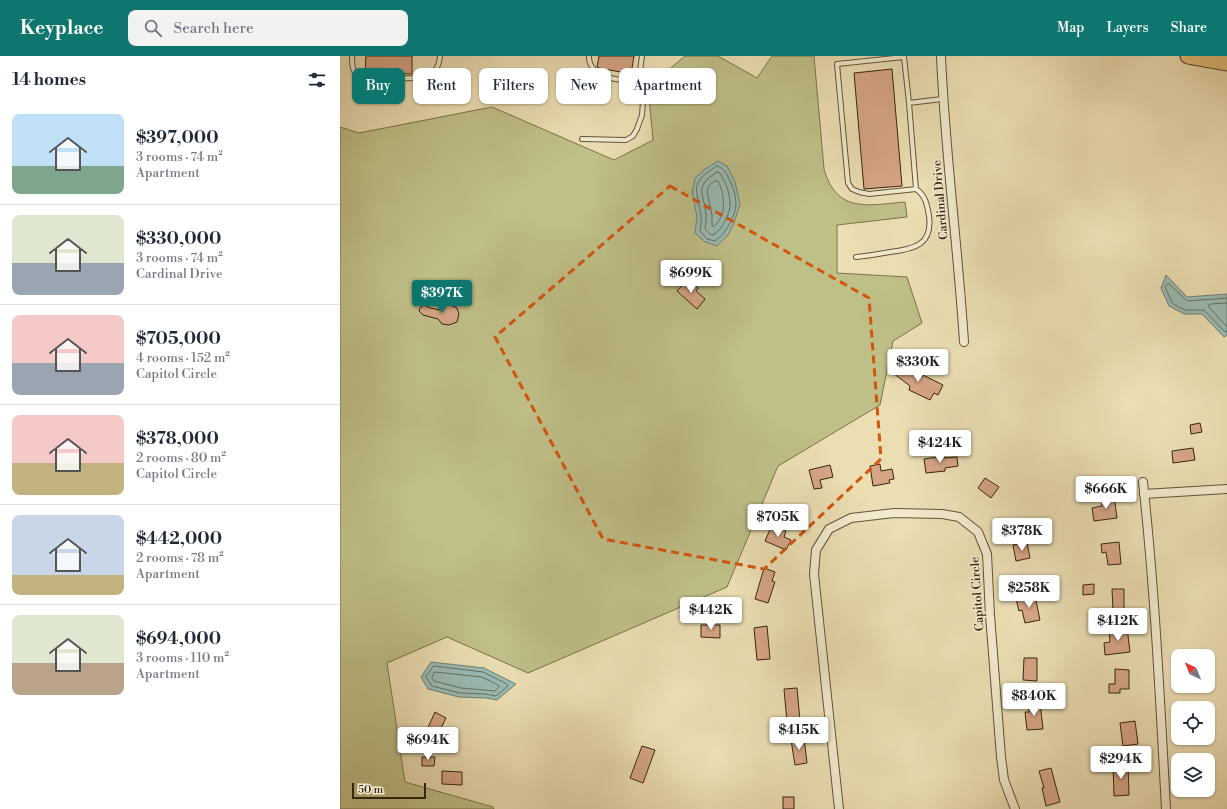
<!DOCTYPE html>
<html lang="en">
<head>
<meta charset="utf-8">
<style>
  body { margin:0; font-family:"Libre Bodoni",serif; background:#f2f2f3; color:#1f2937; height:100vh; display:flex; flex-direction:column; font-size:15px; white-space:nowrap }
  * { box-sizing:border-box; margin:0 }
  p { font-size:13px; color:#747a83 }
  .icon { flex:none; width:22px; height:22px; fill:none; stroke:currentColor; stroke-width:2; stroke-linecap:round; stroke-linejoin:round }
  .map { position:relative; flex:1; overflow:hidden }
  .side { display:flex; flex-direction:column; background:#fff; width:340px }
  .side>* { flex:none }
  .top-card { position:absolute; left:12px; top:12px; width:380px; height:36px; display:flex; gap:8px }
  .needle { width:26px; rotate:317deg }
  .buttons { position:absolute; left:831px; top:593px; display:grid; gap:8px }
  .buttons a { display:grid; place-items:center; width:44px; height:44px; border-radius:8px; background:#fff; box-shadow:0 1px 3px #0004; font-size:20px }
  .scale { position:absolute; left:12px; bottom:10px; width:74px; box-sizing:border-box; padding-left:4px; border:2px solid #37250e; border-top:0; font-size:11px; line-height:14px; white-space:nowrap; color:#37250e; -webkit-text-stroke:3px #f2eace; paint-order:stroke }
  .price { position:absolute; translate:-50% -34px; padding:0 9px; border-radius:4px; background:#fff; color:#222; font-size:13px; line-height:26px; filter:drop-shadow(0 1px 2px #0008) }
  .price::after { content:''; position:absolute; left:50%; top:24px; width:12px; height:9px; margin-left:-6px; background:inherit; clip-path:polygon(0 0,100% 0,50% 100%) }
  .price.current { background:#0f766e; color:#fff }
  ul { padding:0; list-style:none }
  li { display:flex; align-items:center; gap:12px; height:100px; padding:0 12px }
  li+li { border-top:1px solid #e0e1e3 }
  li span { display:grid; place-items:center; flex:none; width:112px; height:80px; border-radius:8px; color:#555 }
  li>.icon { margin-inline-start:auto }
  span .icon { width:48px; height:48px; fill:#fffc; stroke-width:1 }
  li b { font-size:17px }
  h2 { display:flex; justify-content:space-between; align-items:center; height:48px; padding:0 12px; font-size:17px }
  .tag { padding:0 14px; border-radius:8px; background:#fff; box-shadow:0 1px 3px #0004; font-size:14px; line-height:36px }
  .tag.current { background:#0f766e; color:#fff }
  header { display:flex; align-items:center; gap:24px; box-sizing:border-box; height:56px; padding:0 20px; background:#0f766e; color:#fff }
  header strong { font-size:19px }
  nav { display:flex; gap:22px; margin-inline-start:auto; font-size:14px }
  .search { width:280px; height:36px; background:#f2f2f3; display:flex; align-items:center; gap:10px; box-sizing:border-box; padding:0 14px; border-radius:8px; color:#747a83; font-size:15px }
  main { display:flex; flex:1; min-height:0 }
  .map>svg:first-child { display:block }
  .green { fill:#bfbf88; stroke:#7b724b }
  .water { fill:#99bbb3; stroke:#727f71 }
  .lines { fill:none; stroke-linecap:round; stroke-linejoin:round }
  .shore { stroke:#687060; stroke-width:1 }
  .building { fill:#d6a585; stroke:#37250e }
  .lane-casing { stroke:#645337; stroke-width:6 }
  .street-casing { stroke:#645337; stroke-width:10 }
  .highway-casing { stroke:#37250e; stroke-width:17 }
  .lane { stroke:#f2eace; stroke-width:4 }
  .street { stroke:#f2eace; stroke-width:8 }
  .highway { stroke:#e6bf7a; stroke-width:15 }
  .marked { fill:none; stroke:#d6540c; stroke-width:3; stroke-dasharray:8 5; stroke-linejoin:round }
  .labels { text-anchor:middle; stroke-width:3; stroke-linejoin:round; paint-order:stroke }
  .street-label { font-size:12px; fill:#37250e; stroke:#f2eace }
</style>
</head>
<body>
<header>
<strong>Keyplace</strong>
<div class="search"><svg class="icon" aria-label="search" viewBox="0 0 24 24"><circle cx="10" cy="10" r="6"/><path d="M15 15l6 6"/></svg>Search here</div>
<nav><a>Map</a><a>Layers</a><a>Share</a></nav>
</header>
<main>
<section class="side">
<h2>14 homes<svg class="icon" aria-label="filters" viewBox="0 0 24 24"><path d="M4 7h16M4 17h16"/><circle cx="9" cy="7" r="2"/><circle cx="15" cy="17" r="2"/></svg></h2>
<ul>
<li><span style="background:linear-gradient(#bfe0f5 65%,#7fa58c 0)"><svg class="icon" aria-label="home" viewBox="0 0 24 24"><path d="M3 11l9-7 9 7M6 9v11h12V9"/></svg></span><div><b>$397,000</b><p>3 rooms · 74 m²</p><p>Apartment</p></div></li>
<li><span style="background:linear-gradient(#dfe7d0 60%,#9aa5b1 0)"><svg class="icon" aria-label="home" viewBox="0 0 24 24"><path d="M3 11l9-7 9 7M6 9v11h12V9"/></svg></span><div><b>$330,000</b><p>3 rooms · 74 m²</p><p>Cardinal Drive</p></div></li>
<li><span style="background:linear-gradient(#f6c9c9 60%,#9aa5b1 0)"><svg class="icon" aria-label="home" viewBox="0 0 24 24"><path d="M3 11l9-7 9 7M6 9v11h12V9"/></svg></span><div><b>$705,000</b><p>4 rooms · 152 m²</p><p>Capitol Circle</p></div></li>
<li><span style="background:linear-gradient(#f6c9c9 60%,#c2b280 0)"><svg class="icon" aria-label="home" viewBox="0 0 24 24"><path d="M3 11l9-7 9 7M6 9v11h12V9"/></svg></span><div><b>$378,000</b><p>2 rooms · 80 m²</p><p>Capitol Circle</p></div></li>
<li><span style="background:linear-gradient(#c9d6e8 75%,#c2b280 0)"><svg class="icon" aria-label="home" viewBox="0 0 24 24"><path d="M3 11l9-7 9 7M6 9v11h12V9"/></svg></span><div><b>$442,000</b><p>2 rooms · 78 m²</p><p>Apartment</p></div></li>
<li><span style="background:linear-gradient(#dfe7d0 60%,#b9a48a 0)"><svg class="icon" aria-label="home" viewBox="0 0 24 24"><path d="M3 11l9-7 9 7M6 9v11h12V9"/></svg></span><div><b>$694,000</b><p>3 rooms · 110 m²</p><p>Apartment</p></div></li>
</ul>
</section>
<div class="map">
<svg width="887" height="753" viewBox="0 0 887 753">
  <rect width="100%" height="100%" fill="#ebdeb3"/>
  <filter id="stains"><feTurbulence type="fractalNoise" baseFrequency=".005" numOctaves="4"/><feColorMatrix values="0 0 0 0 .2 0 0 0 0 .09 0 0 0 0 .02 0 0 0 .5 -.17"/></filter>
  <radialGradient id="worn" r=".72"><stop offset=".6" stop-color="#630" stop-opacity="0"/><stop offset="1" stop-color="#630" stop-opacity=".3"/></radialGradient>
  <path class="green" d="M345 0H378L417 22 432 0H474L484 113C497 158 528 149 565 146L567 161 497 169V217L567 221 582 267 553 285 540 349 438 410 387 531 188 617 107 581 47 607 65 726 153 751 154 753H0V71L19 77 152 51 274 104 313 84 308 31Z"/>
  <g class="water">
    <polygon points="378,105 387,110 395,126 400,148 394,167 388,179 377,190 365,186 355,177 357,161 352,136 355,122 365,113"/>
    <polygon points="826,219 847,241 887,238 887,279 884,281 862,258 844,258 829,250 821,232"/>
    <polygon points="91,606 144,612 176,628 157,644 146,642 119,641 88,633 81,621"/>
  </g>
  <g class="lines">
    <g class="shore">
      <path d="M377 110C383 112 385 115 388 121 392 128 396 139 396 148 396 159 385 179 375 185L367 183 360 175C360 170 362 165 361 160 357 132 348 128 377 110Z"/>
      <path d="M377 116 380 117C385 126 390 136 390 147 391 157 382 174 373 179L370 178 365 173C365 169 367 165 366 160 365 137 352 132 377 116Z"/>
      <path d="M375 125H378C385 138 387 161 373 171L372 169V159L367 136 369 130Z"/>
      <polyline points="887,242 847,245 829,228 827,228 825,231 833,248 845,254 864,254 884,275 887,276"/>
      <polyline points="887,247 870,248 868,250 887,271"/>
      <polygon points="94,610 143,616 167,628 168,630 156,640 146,638 120,637 92,630 86,621"/>
      <polygon points="95,616 142,621 158,629 159,631 155,635 121,632 94,625 92,622"/>
    </g>
  </g>
  <g class="building">
    <polygon points="26,0 72,0 72,18 25,16"/>
    <polygon points="259,0 294,0 291,18 259,12 257,11"/>
    <polygon points="552,13 562,130 524,133 514,17"/>
    <polygon points="348,223 358,232 356,235 365,243 357,253 337,235"/>
    <polygon points="108,248 117,252 119,258 117,266 109,269 102,268 98,263 83,259 79,255 80,252 84,249 90,252 100,254 103,251"/>
    <polygon points="560,307 572,316 582,321 583,319 603,329 598,339 594,337 590,344 569,334 570,330 553,317"/>
    <polygon points="860,367 862,376 851,378 850,369"/>
    <polygon points="853,392 855,404 833,407 832,395"/>
    <polygon points="604,400 604,402 617,401 618,410 605,412 605,415 586,417 584,403"/>
    <polygon points="540,408 541,415 552,413 554,423 549,424 550,427 533,430 530,410"/>
    <polygon points="490,409 493,421 480,424 482,432 474,433 469,414"/>
    <polygon points="645,422 659,431 651,442 638,432"/>
    <polygon points="774,440 777,462 754,465 752,452 762,450 762,441"/>
    <polygon points="432,469 446,475 444,481 451,484 446,494 425,485"/>
    <polygon points="687,486 690,502 676,505 673,489"/>
    <polygon points="779,486 781,508 768,509 766,496 762,497 761,488"/>
    <polygon points="424,512 435,516 432,525 435,526 428,547 415,543"/>
    <polygon points="754,528 754,538 743,539 743,529"/>
    <polygon points="772,533 784,533 784,555 773,555"/>
    <polygon points="695,540 700,564 685,567 682,554 679,555 676,543"/>
    <polygon points="361,569 380,569 380,582 361,581"/>
    <polygon points="427,570 430,603 417,604 414,572"/>
    <polygon points="787,571 790,596 765,599 764,587 770,586 769,573"/>
    <polygon points="684,602 697,602 697,625 683,624"/>
    <polygon points="775,613 789,614 789,633 780,633 780,637 769,637 769,628 775,628"/>
    <polygon points="457,632 460,665 447,666 444,633"/>
    <polygon points="700,646 703,673 687,674 685,656 689,656 688,648"/>
    <polygon points="95,656 106,662 91,692 75,684 80,673 86,676"/>
    <polygon points="795,665 798,688 783,690 780,667"/>
    <polygon points="464,682 467,707 455,709 451,684"/>
    <polygon points="302,690 315,694 303,727 290,722"/>
    <polygon points="82,701 95,701 94,710 82,710"/>
    <polygon points="788,708 789,739 774,740 773,709"/>
    <polygon points="711,712 720,746 706,750 702,732 704,732 699,715"/>
    <polygon points="102,715 122,716 122,729 102,728"/>
    <rect x="443" y="741" width="11" height="12"/>
  </g>
  <g class="lines">
    <defs>
      <g id="lane">
        <path d="M12 0C12 14 13 20 27 23L82 22C94 19 99 12 100 0"/>
        <path d="M249 0C248 21 283 28 299 22L302 0"/>
        <polyline points="569,47 564,1 497,8 508,127 512,133 519,136 529,138 576,133 569,47 602,43"/>
        <polyline points="242,83 286,84 293,80 297,73 302,59 304,33 299,22"/>
        <path d="M516 201C528 200 539 198 550 196 574 193 593 189 589 160 587 149 586 140 576 133"/>
      </g>
      <g id="street">
        <path d="M601 0C605 96 618 191 624 286"/>
        <path d="M803 426C815 535 820 644 826 753"/>
        <polyline points="804,438 887,433"/>
        <polyline points="499,753 474,518 476,494 489,473 511,462 554,457 602,458 619,461 638,476 647,498 650,559 661,701 664,724 675,753"/>
      </g>
      <polyline id="highway" points="848,0 887,7"/>
    </defs>
    <use href="#lane" class="lane-casing"/>
    <use href="#street" class="street-casing"/>
    <use href="#highway" class="highway-casing"/>
    <use href="#lane" class="lane"/>
    <use href="#street" class="street"/>
    <use href="#highway" class="highway"/>
  </g>
  <path class="marked" d="M330 130 529 242 541 403 424 513 263 483 155 281Z"/>
  <g class="labels">
    <g class="street-label">
      <text transform="translate(600 144) rotate(-95)" y="4">Cardinal Drive</text>
      <text transform="translate(637 538) rotate(-94)" y="4">Capitol Circle</text>
    </g>
  </g>
  <rect width="100%" height="100%" filter="url(#stains)"/>
  <rect width="100%" height="100%" fill="url(#worn)"/>
</svg>
<div class="buttons">
<a><svg class="needle" viewBox="-14 -14 28 28"><path d="M0-13l5 13h-10z" fill="#e53935"/><path d="M0 13l5-13h-10z" fill="#747a83"/></svg></a>
<a><svg class="icon" aria-label="locate" viewBox="0 0 24 24"><circle cx="12" cy="12" r="6"/><path d="M12 2v4M12 18v4M2 12h4M18 12h4"/></svg></a>
<a><svg class="icon" aria-label="layers" viewBox="0 0 24 24"><path d="M12 4l9 5-9 5-9-5zM3 14l9 5 9-5"/></svg></a>
</div>
<div class="scale">50 m</div>
<b class="price" style="left:351px;top:238px">$699K</b>
<b class="price current" style="left:102px;top:258px">$397K</b>
<b class="price" style="left:578px;top:327px">$330K</b>
<b class="price" style="left:600px;top:408px">$424K</b>
<b class="price" style="left:766px;top:454px">$666K</b>
<b class="price" style="left:438px;top:482px">$705K</b>
<b class="price" style="left:682px;top:496px">$378K</b>
<b class="price" style="left:689px;top:553px">$258K</b>
<b class="price" style="left:371px;top:575px">$442K</b>
<b class="price" style="left:778px;top:586px">$412K</b>
<b class="price" style="left:694px;top:661px">$840K</b>
<b class="price" style="left:459px;top:695px">$415K</b>
<b class="price" style="left:88px;top:705px">$694K</b>
<b class="price" style="left:781px;top:724px">$294K</b>
<div class="top-card">
<a class="tag current">Buy</a>
<a class="tag">Rent</a>
<a class="tag">Filters</a>
<a class="tag">New</a>
<a class="tag">Apartment</a>
</div>
</div>
</main>
</body>
</html>
